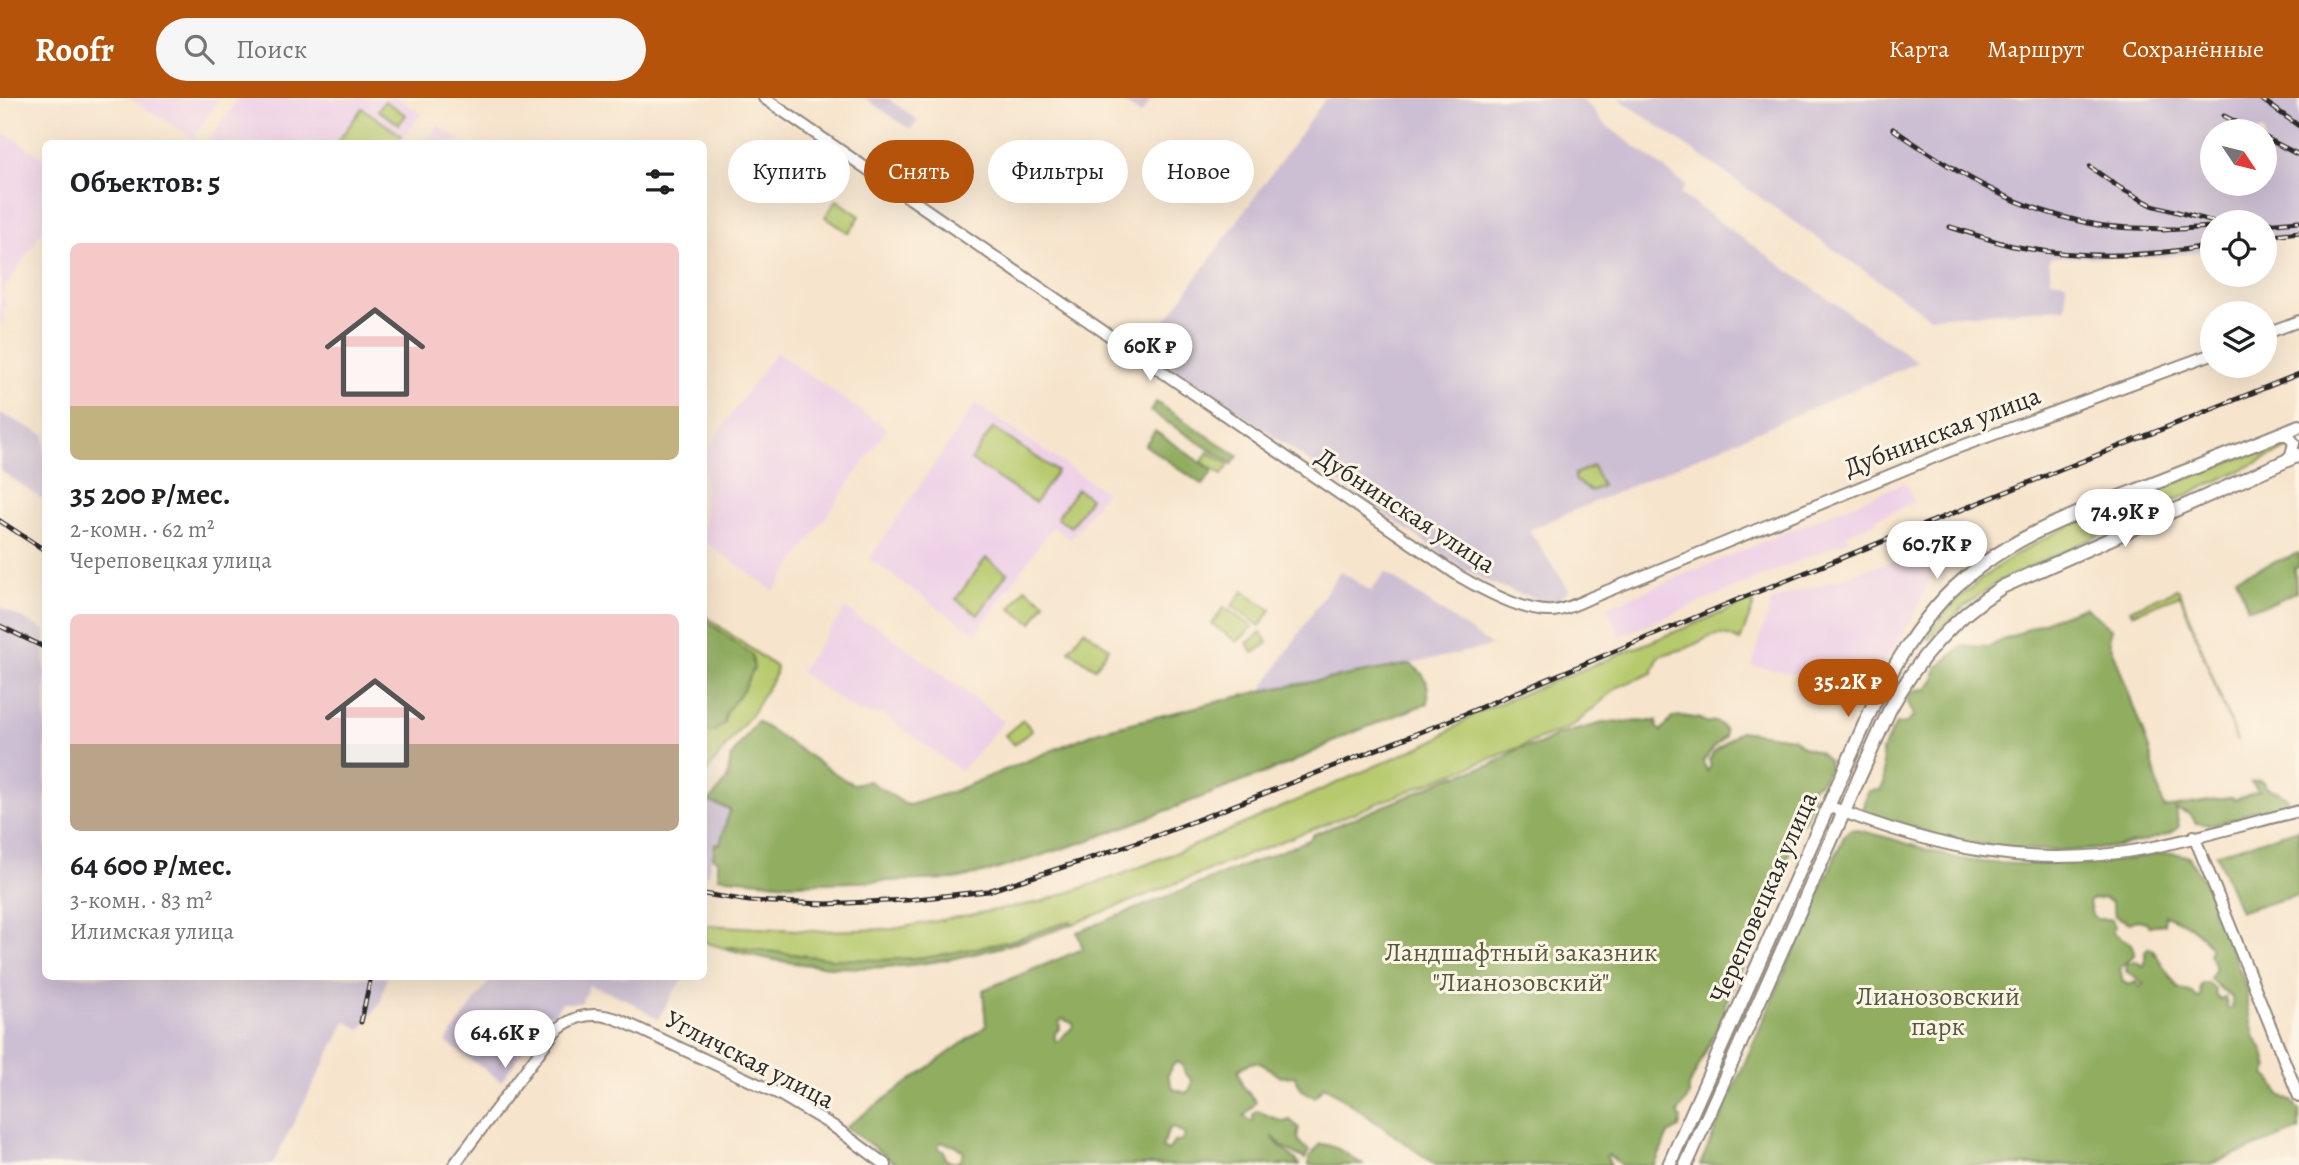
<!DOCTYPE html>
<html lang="ru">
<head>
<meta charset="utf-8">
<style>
  body { margin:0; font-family:Alegreya,serif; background:#f6f6f6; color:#202124; height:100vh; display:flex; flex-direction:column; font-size:26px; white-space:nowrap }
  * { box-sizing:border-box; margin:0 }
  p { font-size:23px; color:#757577 }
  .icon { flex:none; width:38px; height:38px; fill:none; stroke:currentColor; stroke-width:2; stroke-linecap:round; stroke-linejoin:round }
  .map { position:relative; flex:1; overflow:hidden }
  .side { position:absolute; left:42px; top:42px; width:665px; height:840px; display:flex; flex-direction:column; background:#fff; border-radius:10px; box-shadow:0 7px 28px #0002 }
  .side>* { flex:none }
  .hud { position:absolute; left:728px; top:42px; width:665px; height:63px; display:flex; gap:14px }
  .needle { width:46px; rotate:125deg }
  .fabs { position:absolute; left:2200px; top:21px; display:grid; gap:14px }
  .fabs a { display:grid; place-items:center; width:77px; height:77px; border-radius:50%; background:#fff; box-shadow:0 7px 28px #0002; font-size:35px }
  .price { position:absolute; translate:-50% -60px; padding:0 16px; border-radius:24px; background:#fff; color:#222; font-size:23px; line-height:46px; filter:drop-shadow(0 2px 4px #0008) }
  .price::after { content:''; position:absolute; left:50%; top:42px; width:21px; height:16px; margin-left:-10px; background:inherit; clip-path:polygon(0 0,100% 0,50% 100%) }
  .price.current { background:#b45309; color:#fff }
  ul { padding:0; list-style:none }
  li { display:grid; align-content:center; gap:14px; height:371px; padding:0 28px }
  li span { display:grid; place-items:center; height:217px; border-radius:10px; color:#555 }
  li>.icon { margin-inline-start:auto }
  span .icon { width:126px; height:126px; fill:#fffc; stroke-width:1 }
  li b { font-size:30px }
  h2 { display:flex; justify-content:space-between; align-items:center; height:84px; padding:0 28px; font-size:30px }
  .tag { padding:0 24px; border-radius:32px; background:#fff; box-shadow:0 7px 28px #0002; font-size:24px; line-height:63px }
  .tag.current { background:#b45309; color:#fff }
  header { display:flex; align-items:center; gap:42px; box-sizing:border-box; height:98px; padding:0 35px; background:#b45309; color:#fff }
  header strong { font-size:33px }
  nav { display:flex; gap:38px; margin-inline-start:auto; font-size:24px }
  .search { width:490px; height:63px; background:#f6f6f6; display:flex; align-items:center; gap:18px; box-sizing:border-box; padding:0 24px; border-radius:38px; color:#757577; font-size:26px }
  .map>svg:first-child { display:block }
  .built { fill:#eed0e7 }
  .industrial { fill:#ccbed3; fill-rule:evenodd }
  .green { fill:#b6c96c; stroke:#707a4c; stroke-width:2 }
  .forest { fill:#90ad60; stroke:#5e6c46; stroke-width:2; fill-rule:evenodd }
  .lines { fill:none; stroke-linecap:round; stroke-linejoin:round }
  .tertiary-casing { stroke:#91887c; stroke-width:14 }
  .secondary-casing { stroke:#91887c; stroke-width:16 }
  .tertiary { stroke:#fff; stroke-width:10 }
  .secondary { stroke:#fff; stroke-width:12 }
  .rail-casing { stroke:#2b2b2b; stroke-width:5 }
  .rail { stroke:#fcf5e5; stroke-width:2.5; stroke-dasharray:8; stroke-linecap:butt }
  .labels { text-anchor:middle; stroke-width:6; stroke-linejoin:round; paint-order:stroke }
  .street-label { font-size:26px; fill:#2b2b2b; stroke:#fcf5e5 }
  .park-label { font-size:26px; fill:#555a3e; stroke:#fcf5e5 }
</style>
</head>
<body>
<header>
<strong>Roofr</strong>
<div class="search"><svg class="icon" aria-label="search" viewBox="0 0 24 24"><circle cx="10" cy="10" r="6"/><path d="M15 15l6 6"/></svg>Поиск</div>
<nav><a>Карта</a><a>Маршрут</a><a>Сохранённые</a></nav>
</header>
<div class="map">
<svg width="2299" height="1067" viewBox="0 0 2299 1067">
  <rect width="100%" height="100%" fill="#fcf5e5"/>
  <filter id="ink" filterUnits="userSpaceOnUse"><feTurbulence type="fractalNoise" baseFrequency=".0143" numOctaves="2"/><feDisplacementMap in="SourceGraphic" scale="14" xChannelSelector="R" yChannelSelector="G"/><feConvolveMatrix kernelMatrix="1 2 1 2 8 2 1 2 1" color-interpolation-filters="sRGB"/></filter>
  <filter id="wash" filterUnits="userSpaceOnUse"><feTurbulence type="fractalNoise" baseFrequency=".00686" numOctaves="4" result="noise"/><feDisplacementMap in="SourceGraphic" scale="28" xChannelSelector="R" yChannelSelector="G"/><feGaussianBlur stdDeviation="1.57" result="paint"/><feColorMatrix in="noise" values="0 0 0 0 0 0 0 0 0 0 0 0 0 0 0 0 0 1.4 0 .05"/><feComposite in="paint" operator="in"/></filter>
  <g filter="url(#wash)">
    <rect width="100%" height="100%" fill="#f7e4cc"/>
    <g class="built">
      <polygon points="129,0 220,0 193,40"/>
      <polygon points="238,0 399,0 421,16 401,45 207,46"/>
      <polygon points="438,27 464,45 425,45"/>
      <polygon points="2,37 8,37 45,60 46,127 1,196 6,206 2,211 4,222 0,229 0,41"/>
      <polygon points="776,254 887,331 774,493 704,443 704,355"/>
      <polygon points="976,306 1105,394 1071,441 1052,429 976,536 869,461"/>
      <polygon points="1906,384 1914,404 1875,421 1876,424 1846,437 1848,442 1620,538 1607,509"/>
      <polygon points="1930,451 1938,458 1937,463 1914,518 1872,583 1855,586 1752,568 1771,504 1781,499"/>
      <polygon points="846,510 864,524 876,527 1004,623 961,673 884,617 859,615 800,574"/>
    </g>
    <g class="industrial">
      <polygon points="865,0 887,0 918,22 911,32"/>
      <polygon points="1116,0 1152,0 1141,17"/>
      <polygon points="1326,0 1578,0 1592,10 1602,24 1686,87 1680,96 1918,264 1529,432 1569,492 1553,506 1517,495 1484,482 1461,469 1146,250"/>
      <path d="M1618 0H2299V138L2265 143 2264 124H2212V152L2165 159H2052L2049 162 2051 182 2066 184V210L1930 219ZM2212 33H2264V86H2212Z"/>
      <polygon points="0,315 45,337 45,403 0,372"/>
      <polygon points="1340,473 1371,493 1385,474 1492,548 1410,566 1261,593"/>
      <polygon points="0,509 45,532 46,878 387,879 381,903 361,932 346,923 272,1067 0,1067"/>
      <polygon points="709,704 730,711 720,746 715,745 707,779 704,777 704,705"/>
      <polygon points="492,879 492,878 686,879 676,890 658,921 626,901 589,887 581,905 562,905 553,917 549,915 501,983 446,944"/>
    </g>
    <g class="green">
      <polygon points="385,3 406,17 399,26 378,12"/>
      <polygon points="362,10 402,38 396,45 337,45"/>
      <polygon points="837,102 860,118 849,135 825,119"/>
      <polygon points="993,330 1057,373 1035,405 971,362"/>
      <path d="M2287 342 2289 343V350L1999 483 1963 509 1929 541 1927 540C1979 461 2068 427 2152 394 2197 377 2242 359 2287 342Z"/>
      <polygon points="1208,354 1229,367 1222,377 1202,364"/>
      <polygon points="1593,368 1602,388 1591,393 1575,382 1575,376"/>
      <polygon points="1077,391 1090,400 1071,429 1057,420"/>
      <polygon points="986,460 1007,475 978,517 956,501"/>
      <polygon points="1025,490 1045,504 1032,525 1011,511"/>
      <polygon points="2177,491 2180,494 2237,643 2180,497 2132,516 2130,512"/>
      <polygon points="1243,493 1271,512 1260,528 1232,508"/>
      <path d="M1751 503 1754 506 1740 543C1715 530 1709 540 1687 550 1678 553 1668 555 1659 558L1652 575 1618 589 1573 628 1073 826 1070 823 1011 843 930 859 882 862 832 861 734 849 724 850 704 844 706 827 816 833 893 831 1040 804 1120 777 1200 745 1435 642 1478 614Z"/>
      <polygon points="1224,509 1253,529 1237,544 1212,526"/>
      <polygon points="704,517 776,569 775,577 753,614 704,677"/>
      <polygon points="1084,532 1109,550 1095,570 1069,552"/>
      <polygon points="1261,535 1268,545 1253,555 1247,545"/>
      <polygon points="1023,622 1032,632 1014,647 1005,637"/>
    </g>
    <g class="forest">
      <polygon points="1156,304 1238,358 1232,366 1150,313"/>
      <polygon points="1155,333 1213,373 1203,387 1145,347"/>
      <path d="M2299 455V469L2295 470 2296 493C2280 502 2265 510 2248 510L2236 479Z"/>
      <path d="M2085 509 2112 531 2109 541 2149 651 2164 710 2233 699 2234 702 2259 693 2251 684 2260 682 2264 684 2266 689 2279 694 2287 700 2286 706 2267 716 2254 712C2232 721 2223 729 2197 725L2190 716 2175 711 2179 728C2173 736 2160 738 2151 741 2075 763 1977 751 1903 727 1890 723 1874 720 1863 713L1868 693 1880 692 1884 685 1882 653 1896 626 1907 625 1914 617 1907 602C1911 591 1917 592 1927 591L1934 582 1937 569 1963 548 1988 549 2053 520Z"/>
      <polygon points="704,521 752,557 754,570 743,592 727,613 724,626 713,634 704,634"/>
      <path d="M1410 566C1427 576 1429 586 1428 605L1347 637 1291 665 1087 743 992 773 955 781 790 786 718 779V763L713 759 715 745 720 746 730 711 709 704 727 681 731 659 757 623 845 682 853 686 869 683 905 706 910 707 954 693 1099 633 1261 593Z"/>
      <path d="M1682 618 1701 621 1706 625C1716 621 1719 625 1725 632V638L1714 649 1703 664 1707 673 1711 668 1709 662 1715 653 1740 633 1793 640 1803 649 1819 654 1828 662 1829 670 1822 682 1809 692 1814 700 1804 723 1792 732C1791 749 1787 772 1777 786 1770 795 1765 795 1760 807L1765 818 1725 906V914L1689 988V998L1678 1015 1681 1021 1679 1030 1668 1036 1655 1067H1621L1609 1057 1606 1058 1611 1067H1436L1328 990 1324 988 1315 999C1306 997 1297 988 1295 978L1281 979C1264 968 1258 956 1238 972L1242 987 1256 1004 1244 1019 1253 1024V1017L1257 1013 1284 1024 1290 1022 1299 1030C1295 1041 1299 1046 1309 1052L1305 1061 1285 1050 1272 1038C1278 1051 1292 1055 1300 1067H898L846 1029 986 928 983 892 1083 851 1077 834 1309 742 1314 736 1397 703 1451 679 1491 667 1520 650 1539 647 1557 637 1607 624 1657 623V630L1661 633 1673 619ZM1063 921 1074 926C1071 934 1062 936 1058 944L1055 942V935L1060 930 1059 924ZM1177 964 1182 967 1185 975 1192 982 1191 990 1186 995 1173 991 1168 977 1173 967ZM1175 1030 1185 1037 1183 1042 1174 1044 1168 1053 1162 1050 1169 1031ZM940 1044 956 1048 964 1054 961 1062 954 1065 946 1062 944 1054 938 1050Z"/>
      <path d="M1851 731C1895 738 1936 759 1981 764 2025 768 2071 766 2116 763 2144 761 2161 749 2189 759 2197 778 2218 792 2212 814L2222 825 2247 892V909L2255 940 2264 954 2268 971 2266 977 2272 982 2280 997 2293 1004 2299 1013V1032L2208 1067H1700L1845 736ZM2105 800 2112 805 2115 818 2130 825 2137 822 2146 824 2149 828 2164 826 2165 817C2186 825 2199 831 2211 850L2209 856 2216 870 2210 881C2218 887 2223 895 2232 899V911H2228L2225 899 2220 901 2216 897 2215 891 2207 885H2203L2200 889 2201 899 2197 900 2193 895 2178 890 2152 851 2148 850 2145 853V867L2143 868 2136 863 2127 865 2126 873 2143 886 2140 889 2136 884 2129 887 2123 884 2120 870 2135 856 2131 846 2112 834 2115 828 2111 821H2097L2092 817 2089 805 2091 802Z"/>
      <polygon points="2299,731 2299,797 2240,813 2216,756"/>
      <path d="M1070 823 1073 826C953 870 849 886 724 850L734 849 832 861 882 862 930 859 1011 843Z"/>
      <path d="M1320 1046C1337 1047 1349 1058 1363 1067H1309V1060Z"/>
    </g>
  </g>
  <g filter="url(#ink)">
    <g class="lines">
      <defs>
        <g id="tertiary">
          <path d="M764 0 1459 478C1483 492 1526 515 1553 513 1565 512 1579 505 1590 500L1954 351 2212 256"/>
          <polyline points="2264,236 2299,223"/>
          <polyline points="2278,337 2288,337 2294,345 2291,357 2285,363"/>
          <path d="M1828 708C1935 750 2033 773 2149 750 2199 740 2249 725 2299 713"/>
          <polyline points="2194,738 2299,999"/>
          <path d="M454 1067 556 932C578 915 597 913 622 923L779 996 833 1028 886 1067"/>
        </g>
        <g id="secondary">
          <path d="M1669 1067 1874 605C1894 568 1916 530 1945 499 1999 443 2069 418 2140 391 2193 370 2246 350 2299 328"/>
          <path d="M1686 1067 1889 613C1917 561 1952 521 2002 489L2299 357"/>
        </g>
      </defs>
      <use href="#tertiary" class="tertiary-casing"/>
      <use href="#secondary" class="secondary-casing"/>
      <use href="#tertiary" class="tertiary"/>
      <use href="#secondary" class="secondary"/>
      <defs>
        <g id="rail">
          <polyline points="2260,0 2299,28"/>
          <polyline points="2224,18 2253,33"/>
          <path d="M1893 31C1961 78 2016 112 2098 127 2122 131 2149 130 2174 131"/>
          <polyline points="2264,39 2299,57"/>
          <polyline points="2090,69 2120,90 2152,107 2214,124"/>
          <polyline points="2264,126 2299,123"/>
          <path d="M1950 129C1971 135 1992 143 2013 148 2079 161 2146 160 2212 147"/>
          <polyline points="2163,132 2212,129"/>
          <polyline points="2264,138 2299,134"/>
          <polyline points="0,423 46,453"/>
          <polyline points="0,528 46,550"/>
          <polyline points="704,796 749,803 827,806 907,802 988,793 1082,763 1161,736 1441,626 1732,504 2299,276"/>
          <polyline points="361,924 371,878"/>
        </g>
      </defs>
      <use href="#rail" class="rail-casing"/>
      <use href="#rail" class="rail"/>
    </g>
  </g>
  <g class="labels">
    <g class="street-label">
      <text transform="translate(1942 333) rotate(-21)" y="9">Дубнинская улица</text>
      <text transform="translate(1406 412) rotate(33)" y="9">Дубнинская улица</text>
      <text transform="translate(1763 799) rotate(-66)" y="9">Череповецкая улица</text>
      <text transform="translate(750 961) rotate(27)" y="9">Угличская улица</text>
    </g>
    <g class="park-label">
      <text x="1521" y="863">Ландшафтный заказник<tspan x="1521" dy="30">"Лианозовский"</tspan></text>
      <text x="1938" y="907">Лианозовский<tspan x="1938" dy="30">парк</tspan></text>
    </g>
  </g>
</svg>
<div class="fabs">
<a><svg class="needle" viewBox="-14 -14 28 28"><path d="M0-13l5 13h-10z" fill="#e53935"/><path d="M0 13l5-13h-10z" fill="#757577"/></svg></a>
<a><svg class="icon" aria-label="locate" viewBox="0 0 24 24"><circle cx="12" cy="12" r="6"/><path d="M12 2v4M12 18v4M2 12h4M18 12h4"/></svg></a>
<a><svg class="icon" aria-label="layers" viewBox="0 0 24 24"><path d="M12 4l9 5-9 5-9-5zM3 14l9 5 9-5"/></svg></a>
</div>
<b class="price" style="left:1150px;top:285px">60K ₽</b>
<b class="price" style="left:2125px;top:451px">74.9K ₽</b>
<b class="price" style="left:1937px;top:483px">60.7K ₽</b>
<b class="price current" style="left:1848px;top:621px">35.2K ₽</b>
<b class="price" style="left:505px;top:972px">64.6K ₽</b>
<div class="hud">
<a class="tag">Купить</a>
<a class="tag current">Снять</a>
<a class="tag">Фильтры</a>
<a class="tag">Новое</a>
</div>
<section class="side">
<h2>Объектов: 5<svg class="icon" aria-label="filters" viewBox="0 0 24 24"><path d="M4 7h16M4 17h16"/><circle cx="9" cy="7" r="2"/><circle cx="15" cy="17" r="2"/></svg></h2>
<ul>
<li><span style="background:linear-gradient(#f6c9c9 75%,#c2b280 0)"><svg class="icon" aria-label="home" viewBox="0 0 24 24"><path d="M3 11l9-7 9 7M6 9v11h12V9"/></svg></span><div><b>35 200 ₽/мес.</b><p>2-комн. · 62 m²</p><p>Череповецкая улица</p></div></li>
<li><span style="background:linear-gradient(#f6c9c9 60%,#b9a48a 0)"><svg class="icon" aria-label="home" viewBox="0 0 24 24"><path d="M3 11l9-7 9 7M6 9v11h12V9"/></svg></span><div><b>64 600 ₽/мес.</b><p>3-комн. · 83 m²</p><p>Илимская улица</p></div></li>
</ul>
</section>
</div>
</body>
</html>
